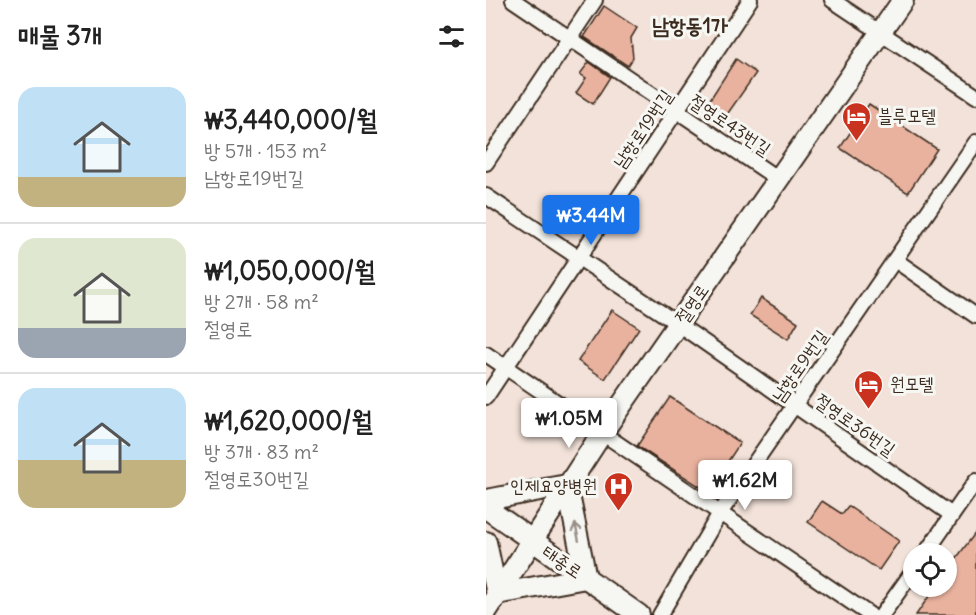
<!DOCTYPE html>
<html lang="ko">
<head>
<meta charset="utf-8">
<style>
  body { margin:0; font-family:Delius,"Poor Story",sans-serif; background:#f6f6f6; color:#222; height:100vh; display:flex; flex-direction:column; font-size:22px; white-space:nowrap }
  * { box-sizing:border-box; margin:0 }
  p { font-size:20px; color:#767676 }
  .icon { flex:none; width:33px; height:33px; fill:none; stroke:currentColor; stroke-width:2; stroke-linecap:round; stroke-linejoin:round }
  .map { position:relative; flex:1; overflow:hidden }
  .sheet { display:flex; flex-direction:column; background:#fff; width:486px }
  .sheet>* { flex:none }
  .fabs { position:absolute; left:417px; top:543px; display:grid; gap:12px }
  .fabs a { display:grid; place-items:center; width:54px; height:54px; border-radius:50%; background:#fff; box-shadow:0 2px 4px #0004; font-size:30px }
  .price { position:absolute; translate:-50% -51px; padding:0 14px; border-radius:6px; background:#fff; color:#222; font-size:20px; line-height:39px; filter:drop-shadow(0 2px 3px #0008) }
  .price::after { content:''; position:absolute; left:50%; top:36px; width:18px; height:14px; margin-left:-9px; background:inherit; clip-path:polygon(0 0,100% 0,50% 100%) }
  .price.on { background:#1a73e8; color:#fff }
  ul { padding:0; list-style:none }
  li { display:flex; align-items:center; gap:18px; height:150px; padding:0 18px }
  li+li { border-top:2px solid #e0e0e0 }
  li span { display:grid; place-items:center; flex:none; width:168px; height:120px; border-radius:18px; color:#555 }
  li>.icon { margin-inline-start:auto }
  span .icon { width:72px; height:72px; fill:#fffc; stroke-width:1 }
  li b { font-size:26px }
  h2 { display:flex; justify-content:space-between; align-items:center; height:72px; padding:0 18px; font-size:26px }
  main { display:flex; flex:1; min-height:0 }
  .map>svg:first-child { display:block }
  .building { fill:#e9b29e; stroke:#3b2a1e; stroke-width:1.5 }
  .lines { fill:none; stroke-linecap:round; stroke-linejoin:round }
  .minor-casing { stroke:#3b2a1e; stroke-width:18 }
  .secondary-casing { stroke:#3b2a1e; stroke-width:24 }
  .minor { stroke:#f6f6f2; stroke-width:14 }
  .secondary { stroke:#f6f6f2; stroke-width:20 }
  .oneway { stroke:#989088 }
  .labels { text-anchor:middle; stroke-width:6; stroke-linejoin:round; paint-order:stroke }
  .poi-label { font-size:18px; fill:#3b2a1e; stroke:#f6f6f2; text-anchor:start }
  .street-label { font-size:18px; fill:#3b2a1e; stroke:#f6f6f2 }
  .quarter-label { font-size:21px; font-weight:bold; fill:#3b2a1e; stroke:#f6f6f2 }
</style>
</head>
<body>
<main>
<section class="sheet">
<h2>매물 3개<svg class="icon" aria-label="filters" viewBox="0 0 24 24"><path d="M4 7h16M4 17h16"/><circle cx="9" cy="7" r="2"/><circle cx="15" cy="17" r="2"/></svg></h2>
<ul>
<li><span style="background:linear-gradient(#bfe0f5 75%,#c2b280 0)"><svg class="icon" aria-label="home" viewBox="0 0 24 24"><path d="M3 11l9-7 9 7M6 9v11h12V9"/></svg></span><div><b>₩3,440,000/월</b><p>방 5개 · 153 m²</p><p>남항로19번길</p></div></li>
<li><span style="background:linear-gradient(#dfe7d0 75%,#9aa5b1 0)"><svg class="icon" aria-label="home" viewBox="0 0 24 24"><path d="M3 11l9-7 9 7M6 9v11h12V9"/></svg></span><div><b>₩1,050,000/월</b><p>방 2개 · 58 m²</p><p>절영로</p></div></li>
<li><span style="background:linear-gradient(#bfe0f5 60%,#c2b280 0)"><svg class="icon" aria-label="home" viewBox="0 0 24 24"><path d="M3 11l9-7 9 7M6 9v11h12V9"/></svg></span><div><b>₩1,620,000/월</b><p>방 3개 · 83 m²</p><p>절영로30번길</p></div></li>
</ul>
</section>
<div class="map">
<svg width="490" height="615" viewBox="0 0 490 615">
  <rect width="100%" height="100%" fill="#f2e2d9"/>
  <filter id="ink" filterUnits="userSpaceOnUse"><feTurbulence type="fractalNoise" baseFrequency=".0167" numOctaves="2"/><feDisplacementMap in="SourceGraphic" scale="12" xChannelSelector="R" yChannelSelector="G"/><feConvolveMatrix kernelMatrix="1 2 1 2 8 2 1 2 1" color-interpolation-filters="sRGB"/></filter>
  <g filter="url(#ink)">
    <g class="building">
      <polygon points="118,6 151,28 145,38 147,58 142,66 98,37"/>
      <polygon points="250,59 270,73 240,116 221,104"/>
      <polygon points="103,62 124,77 107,104 90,93 100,78 94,74"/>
      <polygon points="383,104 451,149 422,193 354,148"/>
      <polygon points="275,298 312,322 302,339 264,315"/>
      <polygon points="126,310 153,328 119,379 92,361"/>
      <polygon points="184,397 254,443 222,492 151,446"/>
      <polygon points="336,501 356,514 362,506 413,541 393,570 322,522"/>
      <polygon points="490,532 490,615 430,615 450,586 460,586 460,572"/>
    </g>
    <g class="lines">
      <defs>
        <g id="minor">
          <polyline points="27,0 292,179"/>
          <polyline points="346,0 490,96"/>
          <polyline points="0,163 109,0"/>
          <polyline points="0,196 192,324 466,515"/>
          <polyline points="409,260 490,316"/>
          <polyline points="0,354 384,615"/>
          <polyline points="0,397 264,0"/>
          <polyline points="439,554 490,481"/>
          <polyline points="174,615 234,513 490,142"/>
          <polyline points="396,615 428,570"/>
        </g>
        <g id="secondary">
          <polyline points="81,485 100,578"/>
          <polyline points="0,500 81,485"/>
          <polyline points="0,508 153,615"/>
          <polyline points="0,542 11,594"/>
          <polyline points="11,594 100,578"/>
          <polyline points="0,612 116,433 417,0"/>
        </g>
      </defs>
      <use href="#minor" class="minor-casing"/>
      <use href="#secondary" class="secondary-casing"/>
      <use href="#minor" class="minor"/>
      <use href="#secondary" class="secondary"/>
    </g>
    <defs><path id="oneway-shaft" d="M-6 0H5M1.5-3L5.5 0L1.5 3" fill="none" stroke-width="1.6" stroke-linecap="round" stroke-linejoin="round" transform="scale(1.5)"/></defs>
    <use class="oneway" href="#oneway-shaft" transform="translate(91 532) rotate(-102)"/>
  </g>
  <defs>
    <symbol id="hotel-pin" viewBox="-11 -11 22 30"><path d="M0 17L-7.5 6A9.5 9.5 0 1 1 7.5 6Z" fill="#c8321e" stroke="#f6f6f2"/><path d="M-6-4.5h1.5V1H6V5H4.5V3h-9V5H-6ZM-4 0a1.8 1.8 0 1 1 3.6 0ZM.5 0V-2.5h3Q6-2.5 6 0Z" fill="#fff"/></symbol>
    <symbol id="hospital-pin" viewBox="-11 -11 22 30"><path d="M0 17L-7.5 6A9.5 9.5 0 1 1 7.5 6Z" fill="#c8321e" stroke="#f6f6f2"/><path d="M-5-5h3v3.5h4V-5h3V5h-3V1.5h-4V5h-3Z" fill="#fff"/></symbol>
  </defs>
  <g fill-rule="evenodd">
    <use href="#hotel-pin" x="354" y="100" width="33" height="45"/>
    <use href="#hotel-pin" x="366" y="368" width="33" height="45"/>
    <use href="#hospital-pin" x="116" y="470" width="33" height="45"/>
  </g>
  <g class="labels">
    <g class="poi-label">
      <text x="392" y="122">블루모텔</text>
      <text x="404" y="390">원모텔</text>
      <text x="111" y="492" text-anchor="end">인제요양병원</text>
    </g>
    <g class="street-label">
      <text transform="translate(244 125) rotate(34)" y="6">절영로43번길</text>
      <text transform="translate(157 129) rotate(-56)" y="6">남항로19번길</text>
      <text transform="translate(206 304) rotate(-55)" y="6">절영로</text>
      <text transform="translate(314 366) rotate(-55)" y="6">남항로9번길</text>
      <text transform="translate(369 425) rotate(35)" y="6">절영로36번길</text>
      <text transform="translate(76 562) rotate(34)" y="6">태종로</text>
    </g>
    <g class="quarter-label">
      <text x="204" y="33">남항동1가</text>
    </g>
  </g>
</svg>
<div class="fabs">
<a><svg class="icon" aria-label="locate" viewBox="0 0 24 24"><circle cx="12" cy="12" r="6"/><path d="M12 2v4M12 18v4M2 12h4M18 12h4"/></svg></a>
</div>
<b class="price on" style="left:105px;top:246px">₩3.44M</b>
<b class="price" style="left:83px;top:449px">₩1.05M</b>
<b class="price" style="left:259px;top:511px">₩1.62M</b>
</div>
</main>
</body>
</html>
